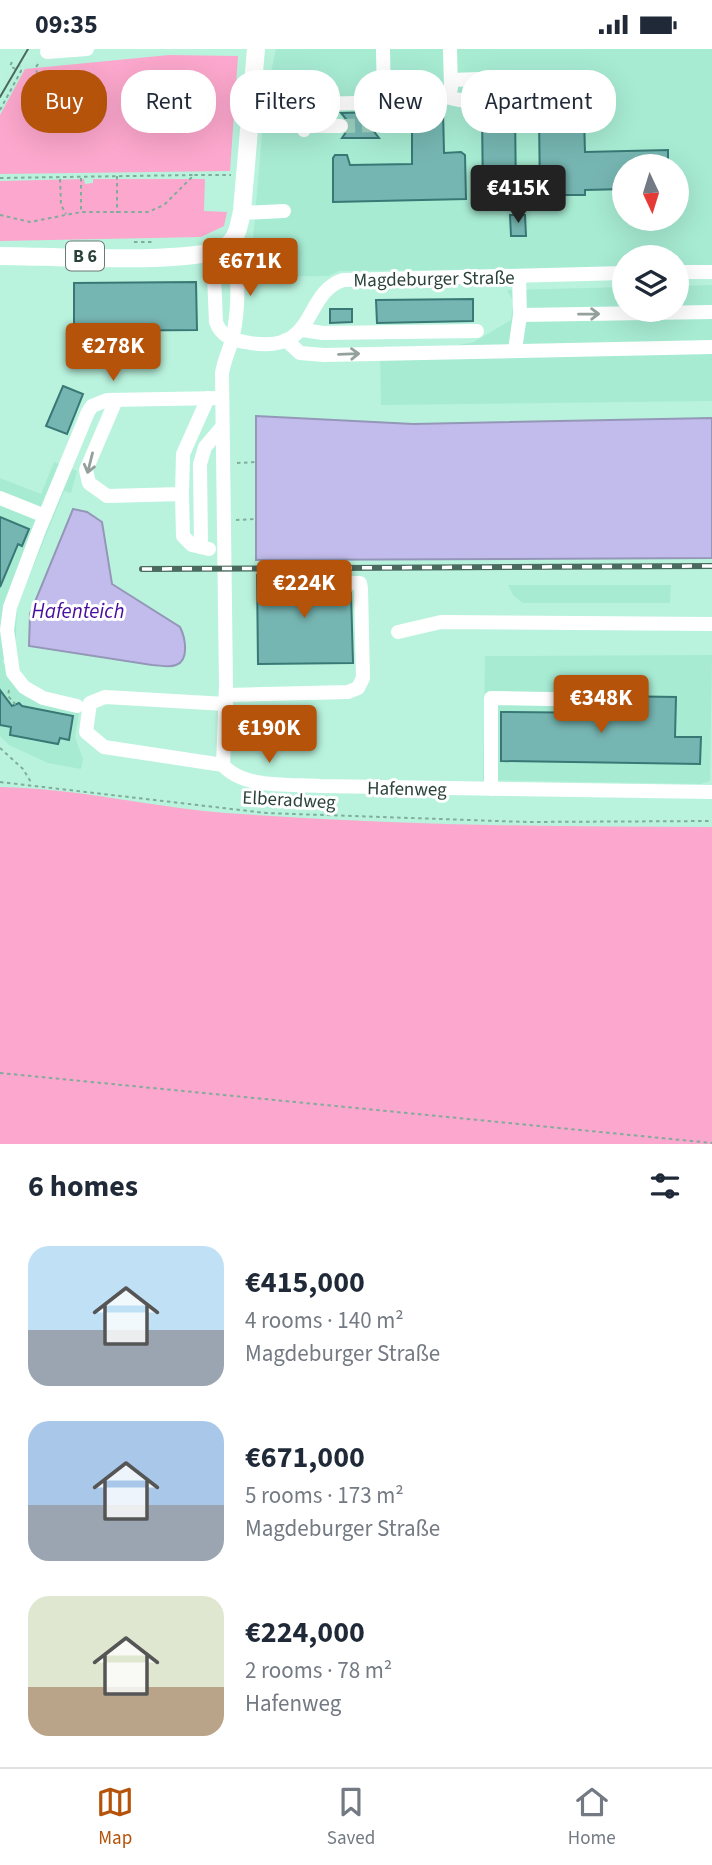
<!DOCTYPE html>
<html lang="en">
<head>
<meta charset="utf-8">
<style>
  body { margin:0; font-family:"Source Sans 3",sans-serif; background:#f6f6f7; color:#1f2937; height:100vh; display:flex; flex-direction:column; font-size:26px; white-space:nowrap }
  * { box-sizing:border-box; margin:0 }
  p { font-size:23px; color:#747a83 }
  .icon { flex:none; width:38px; height:38px; fill:none; stroke:currentColor; stroke-width:2; stroke-linecap:round; stroke-linejoin:round }
  .map { position:relative; height:1095px; overflow:hidden }
  .sheet { display:flex; flex-direction:column; background:#fff; flex:1 }
  .sheet>* { flex:none }
  .guide { position:absolute; left:21px; top:21px; width:670px; height:63px; display:flex; gap:14px }
  .needle { width:46px; rotate:176deg }
  .controls { position:absolute; left:612px; top:105px; display:grid; gap:14px }
  .controls a { display:grid; place-items:center; width:77px; height:77px; border-radius:50%; background:#fff; box-shadow:0 7px 28px #0002; font-size:35px }
  .price { position:absolute; translate:-50% -60px; padding:0 16px; border-radius:7px; background:#b45309; color:#fff; font-size:23px; line-height:46px; filter:drop-shadow(0 2px 4px #0008) }
  .price::after { content:''; position:absolute; left:50%; top:42px; width:21px; height:16px; margin-left:-10px; background:inherit; clip-path:polygon(0 0,100% 0,50% 100%) }
  .price.on { background:#222; color:#fff }
  ul { padding:0; list-style:none }
  li { display:flex; align-items:center; gap:21px; height:175px; padding:0 28px }
  li span { display:grid; place-items:center; flex:none; width:196px; height:140px; border-radius:21px; color:#555 }
  li>.icon { margin-inline-start:auto }
  span .icon { width:84px; height:84px; fill:#fffc; stroke-width:1 }
  li b { font-size:30px }
  h2 { display:flex; justify-content:space-between; align-items:center; height:84px; padding:0 28px; font-size:30px }
  .pill { padding:0 24px; border-radius:28px; background:#fff; box-shadow:0 7px 28px #0002; font-size:24px; line-height:63px }
  .pill.on { background:#b45309; color:#fff }
  .status { display:flex; justify-content:space-between; align-items:center; height:49px; padding:0 35px; background:#fff; direction:ltr }
  .status svg { height:19px; fill:currentColor }
  .tabs { display:flex; justify-content:space-around; align-items:center; height:98px; border-top:2px solid #e0e1e3; background:#fff; font-size:19px; color:#747a83 }
  .tabs a { display:grid; justify-items:center; gap:4px }
  .tabs .on { color:#b45309 }
  .map>svg:first-child { display:block }
  .built { fill:#a7ebd3; fill-rule:evenodd }
  .green { fill:#fca7cd }
  .water { fill:#c2bcec; stroke:#9497b7; stroke-width:2 }
  .building { fill:#76b6b2; stroke:#397875; stroke-width:2 }
  .lines { fill:none; stroke-linecap:round; stroke-linejoin:round }
  .minor-tunnel { stroke:#9cd0bd; stroke-width:14; stroke-dasharray:14 7; stroke-linecap:butt }
  .path { stroke:#80ac9c; stroke-width:2; stroke-dasharray:3.5 3.5; stroke-linecap:butt }
  .minor { stroke:#fff; stroke-width:14 }
  .major { stroke:#fff; stroke-width:18 }
  .tram { stroke:#4b6a5f; stroke-width:2 }
  .rail-casing { stroke:#4b6a5f; stroke-width:6 }
  .rail { stroke:#fff; stroke-width:3.5; stroke-dasharray:10; stroke-linecap:butt }
  .oneway { stroke:#94a09c }
  .labels { text-anchor:middle; stroke-width:6; stroke-linejoin:round; paint-order:stroke }
  .shield { fill:#fff; stroke:#6a7b75; stroke-width:2 }
  .shield-label { font-size:18px; font-weight:bold; fill:#2a423a }
  .street-label { font-size:19px; fill:#2a423a; stroke:#fff }
  .water-label { font-size:21px; font-style:italic; fill:#480d9d; stroke:#fff }
</style>
</head>
<body>
<div class="status"><b>09:35</b><svg viewBox="0 0 49 12"><path d="M0 12V9h3v3zM5 12V6h3v6zM10 12V3h3v9zM15 12V0h3v12zM26 1h20v11H26zM47 4h2v5h-2z"/></svg></div>
<div class="map">
<svg width="712" height="1095" viewBox="0 0 712 1095">
  <rect width="100%" height="100%" fill="#b9f3de"/>
  <g class="built">
    <path d="M276 0H712V218L677 219V208H625V219L339 222 329 227 260 228 251 219 253 190 265 51ZM625 117H677V170H625Z"/>
    <polygon points="712,236 712,352 381,356 380,301 448,298 474,293 511,271 513,252 507,241 625,238 625,261 677,261 677,237"/>
    <polygon points="54,413 77,422 71,444 64,442 17,558 15,609 2,611 12,633 24,647 41,655 79,663 75,688 83,710 81,720 48,714 9,696 0,687 0,429 41,445"/>
    <polygon points="508,536 671,536 670,554 523,554 513,546"/>
    <polygon points="712,606 710,732 701,735 483,731 485,607"/>
  </g>
  <g class="green">
    <polygon points="169,6 238,7 230,122 0,125 0,66 25,20"/>
    <polygon points="84,130 85,135 93,134 93,130 205,130 204,162 227,163 224,177 201,188 0,192 0,132"/>
    <path d="M0 738C76 739 150 758 226 764 388 776 550 778 712 778V1095H0Z"/>
  </g>
  <g class="water">
    <polygon points="256,367 413,375 712,369 712,509 256,511"/>
    <path d="M73 460 87 463 102 473 112 535 180 578C185 588 190 611 176 616 169 619 159 616 152 616L29 597 30 565Z"/>
  </g>
  <g class="building">
    <polygon points="515,59 516,150 483,150 482,63"/>
    <polygon points="443,61 444,104 461,103 465,106 466,150 333,153 333,109 335,106 347,106 350,116 412,115 412,62"/>
    <polygon points="378,63 369,76 379,89 342,89 351,76 341,64"/>
    <polygon points="539,67 584,67 585,103 668,101 668,117 625,117 625,140 585,141 585,146 540,146"/>
    <polygon points="510,166 525,166 526,187 511,187"/>
    <polygon points="196,233 197,281 74,282 74,234"/>
    <polygon points="473,250 473,272 377,274 376,251"/>
    <polygon points="330,260 352,260 352,273 330,274"/>
    <polygon points="63,337 83,345 67,385 46,377"/>
    <polygon points="0,468 29,480 22,497 18,495 0,538"/>
    <polygon points="347,525 341,535 346,542 351,544 353,614 258,615 257,526"/>
    <polygon points="0,641 12,657 19,654 22,657 73,667 69,691 60,689 58,695 10,686 11,678 0,676"/>
    <polygon points="613,647 676,648 675,688 701,688 700,715 501,712 501,663 612,664"/>
  </g>
  <g class="lines">
    <polyline class="minor-tunnel" points="341,77 379,76"/>
    <g class="path">
      <polyline points="12,13 10,17 17,21"/>
      <polyline points="38,15 36,18 42,58"/>
      <polyline points="0,61 21,22 20,17"/>
      <polyline points="117,127 117,164"/>
      <polyline points="0,129 194,126"/>
      <polyline points="81,129 81,162"/>
      <polyline points="60,130 61,156 66,165"/>
      <polyline points="0,166 30,173 81,163 148,163 164,156 194,126 231,126"/>
      <polyline points="134,193 153,193"/>
      <polyline points="237,414 257,413"/>
      <polyline points="236,471 256,470"/>
      <polyline points="9,641 8,647 16,656"/>
      <polyline points="0,699 23,720 32,735"/>
      <polyline points="0,733 266,764 527,773 712,772"/>
      <polyline points="0,1024 712,1094"/>
    </g>
    <g class="minor">
      <polyline points="383,0 384,54"/>
      <polyline points="47,3 87,0"/>
      <path d="M447 48C467 54 497 56 516 48L519 42 514 30 507 29 451 31"/>
      <polyline points="379,76 395,69 404,53"/>
      <polyline points="303,77 341,77"/>
      <polyline points="304,81 306,62 316,55 438,52 447,48 451,39 450,0"/>
      <polyline points="241,164 284,162"/>
      <path d="M230 195C240 225 239 256 233 287 230 300 224 311 222 324L226 636 223 716C243 740 291 735 320 737L712 743"/>
      <path d="M213 203 216 273C221 287 232 291 245 293 319 308 301 245 343 231L625 224"/>
      <polyline points="677,223 712,223"/>
      <polyline points="520,266 712,263"/>
      <polyline points="303,281 323,284 477,282"/>
      <polyline points="286,291 300,304 324,306 712,298"/>
      <polyline points="515,301 520,266 519,227"/>
      <polyline points="116,351 86,421 89,434 107,447 182,445 183,405 208,349"/>
      <polyline points="182,445 183,487 192,496 209,500"/>
      <polyline points="0,449 45,467"/>
      <polyline points="201,498 200,415 205,398 222,378"/>
      <polyline points="398,583 441,573 712,575"/>
      <polyline points="226,646 348,643 358,639 363,629 361,540 360,534 351,534"/>
      <polyline points="77,657 43,649 24,638 13,624 7,581 10,558 39,481 88,363 92,357 107,351 222,349"/>
      <polyline points="223,716 104,698 86,683 90,654 105,648 226,655"/>
      <polyline points="491,740 491,649 601,651"/>
    </g>
    <path class="major" d="M0 207C44 207 190 216 223 199 237 192 239 177 242 162L256 0"/>
    <polyline class="tram" points="0,48 28,0"/>
    <defs>
      <polyline id="rail" points="142,520 712,517"/>
    </defs>
    <use href="#rail" class="rail-casing"/>
    <use href="#rail" class="rail"/>
  </g>
  <defs><path id="oneway-shaft" d="M-6 0H5M1.5-3L5.5 0L1.5 3" fill="none" stroke-width="1.6" stroke-linecap="round" stroke-linejoin="round" transform="scale(1.75)"/></defs>
  <g class="oneway">
    <use href="#oneway-shaft" transform="translate(589 265) rotate(-1)"/>
    <use href="#oneway-shaft" transform="translate(349 305) rotate(-2)"/>
    <use href="#oneway-shaft" transform="translate(90 414) rotate(104)"/>
  </g>
  <g class="labels">
    <rect class="shield" x="66" y="192.5" width="38" height="29" rx="5"/>
    <g class="shield-label">
      <text x="85" y="213">B 6</text>
    </g>
    <g class="street-label">
      <text transform="translate(434 229) rotate(-1)" y="7">Magdeburger Straße</text>
      <text transform="translate(407 739) rotate(1)" y="7">Hafenweg</text>
      <text transform="translate(289 750) rotate(3)" y="7">Elberadweg</text>
    </g>
    <g class="water-label">
      <text x="78" y="569">Hafenteich</text>
    </g>
  </g>
</svg>
<div class="controls">
<a><svg class="needle" viewBox="-14 -14 28 28"><path d="M0-13l5 13h-10z" fill="#e53935"/><path d="M0 13l5-13h-10z" fill="#747a83"/></svg></a>
<a><svg class="icon" aria-label="layers" viewBox="0 0 24 24"><path d="M12 4l9 5-9 5-9-5zM3 14l9 5 9-5"/></svg></a>
</div>
<b class="price on" style="left:518px;top:176px">€415K</b>
<b class="price" style="left:250px;top:249px">€671K</b>
<b class="price" style="left:113px;top:334px">€278K</b>
<b class="price" style="left:304px;top:571px">€224K</b>
<b class="price" style="left:601px;top:686px">€348K</b>
<b class="price" style="left:269px;top:716px">€190K</b>
<div class="guide">
<a class="pill on">Buy</a>
<a class="pill">Rent</a>
<a class="pill">Filters</a>
<a class="pill">New</a>
<a class="pill">Apartment</a>
</div>
</div>
<section class="sheet">
<h2>6 homes<svg class="icon" aria-label="filters" viewBox="0 0 24 24"><path d="M4 7h16M4 17h16"/><circle cx="9" cy="7" r="2"/><circle cx="15" cy="17" r="2"/></svg></h2>
<ul>
<li><span style="background:linear-gradient(#bfe0f5 60%,#9aa5b1 0)"><svg class="icon" aria-label="home" viewBox="0 0 24 24"><path d="M3 11l9-7 9 7M6 9v11h12V9"/></svg></span><div><b>€415,000</b><p>4 rooms · 140 m²</p><p>Magdeburger Straße</p></div></li>
<li><span style="background:linear-gradient(#a9c7e8 60%,#9aa5b1 0)"><svg class="icon" aria-label="home" viewBox="0 0 24 24"><path d="M3 11l9-7 9 7M6 9v11h12V9"/></svg></span><div><b>€671,000</b><p>5 rooms · 173 m²</p><p>Magdeburger Straße</p></div></li>
<li><span style="background:linear-gradient(#dfe7d0 65%,#b9a48a 0)"><svg class="icon" aria-label="home" viewBox="0 0 24 24"><path d="M3 11l9-7 9 7M6 9v11h12V9"/></svg></span><div><b>€224,000</b><p>2 rooms · 78 m²</p><p>Hafenweg</p></div></li>
</ul>
</section>
<nav class="tabs">
<a class="on"><svg class="icon" aria-label="map" viewBox="0 0 24 24"><path d="M3 6l6-2 6 2 6-2v14l-6 2-6-2-6 2zM9 4v14M15 6v14"/></svg>Map</a>
<a><svg class="icon" aria-label="saved" viewBox="0 0 24 24"><path d="M7 4h10v16l-5-4-5 4z"/></svg>Saved</a>
<a><svg class="icon" aria-label="home" viewBox="0 0 24 24"><path d="M3 11l9-7 9 7M6 9v11h12V9"/></svg>Home</a>
</nav>
</body>
</html>
